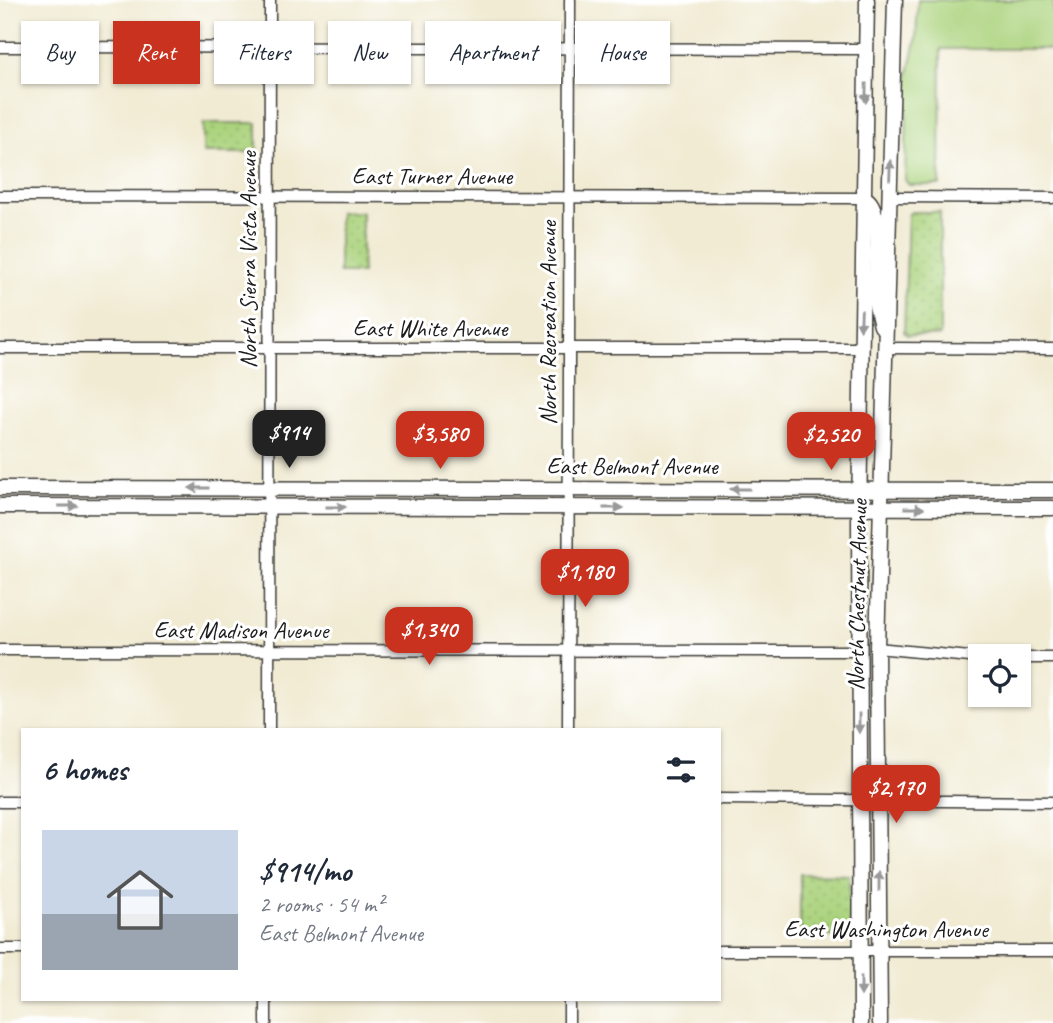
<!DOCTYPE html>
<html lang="en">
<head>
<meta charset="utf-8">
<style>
  body { margin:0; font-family:Caveat,sans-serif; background:#f6f6f7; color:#1f2937; height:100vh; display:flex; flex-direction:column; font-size:26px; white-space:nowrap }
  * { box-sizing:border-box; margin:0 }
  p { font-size:23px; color:#747a83 }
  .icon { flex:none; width:38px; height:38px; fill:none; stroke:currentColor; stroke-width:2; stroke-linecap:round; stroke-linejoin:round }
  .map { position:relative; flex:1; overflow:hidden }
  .side { position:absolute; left:21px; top:728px; width:700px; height:273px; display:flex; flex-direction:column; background:#fff; border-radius:0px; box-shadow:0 2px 5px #0004 }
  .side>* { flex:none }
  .hud { position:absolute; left:21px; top:21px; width:700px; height:63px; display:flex; gap:14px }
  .fabs { position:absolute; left:968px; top:644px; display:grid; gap:14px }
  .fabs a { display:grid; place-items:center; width:63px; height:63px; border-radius:0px; background:#fff; box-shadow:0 2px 5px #0004; font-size:35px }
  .price { position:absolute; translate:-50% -60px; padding:0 16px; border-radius:14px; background:#c8321e; color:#fff; font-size:23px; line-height:46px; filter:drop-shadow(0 2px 4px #0008) }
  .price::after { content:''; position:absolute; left:50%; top:42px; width:21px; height:16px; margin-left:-10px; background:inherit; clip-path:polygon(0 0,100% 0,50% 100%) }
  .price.on { background:#222; color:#fff }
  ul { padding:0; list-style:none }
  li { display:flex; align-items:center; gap:21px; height:175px; padding:0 21px }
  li+li { border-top:2px solid #e0e1e3 }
  li span { display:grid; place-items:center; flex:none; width:196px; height:140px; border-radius:0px; color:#555 }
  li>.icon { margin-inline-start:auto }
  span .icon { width:84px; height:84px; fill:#fffc; stroke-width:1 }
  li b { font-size:30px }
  h2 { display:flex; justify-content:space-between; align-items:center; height:84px; padding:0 21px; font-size:30px }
  .pill { padding:0 24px; border-radius:0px; background:#fff; box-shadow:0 2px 5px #0004; font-size:24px; line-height:63px }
  .pill.on { background:#c8321e; color:#fff }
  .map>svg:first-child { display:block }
  .grass { fill:url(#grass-dots); stroke:#64784c; stroke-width:2 }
  .park { fill:#abd37d; stroke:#64784c; stroke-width:2 }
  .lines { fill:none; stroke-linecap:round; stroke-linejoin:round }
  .minor-casing { stroke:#3c3b37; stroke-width:13 }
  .major-casing { stroke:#3c3b37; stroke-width:17 }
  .minor { stroke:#fff; stroke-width:10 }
  .major { stroke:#fff; stroke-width:14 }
  .oneway { fill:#999 }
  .labels { text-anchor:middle; stroke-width:6; stroke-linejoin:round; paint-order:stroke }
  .street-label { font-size:24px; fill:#1c1c1c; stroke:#fff }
</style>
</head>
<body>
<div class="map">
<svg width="1053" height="1023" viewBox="0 0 1053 1023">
  <defs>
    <pattern id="grass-dots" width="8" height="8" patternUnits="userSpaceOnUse" patternTransform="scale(1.75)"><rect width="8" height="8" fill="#abd37d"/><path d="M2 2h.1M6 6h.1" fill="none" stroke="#93b56b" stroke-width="1.8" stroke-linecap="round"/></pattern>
  </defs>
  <rect width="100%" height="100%" fill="#fff"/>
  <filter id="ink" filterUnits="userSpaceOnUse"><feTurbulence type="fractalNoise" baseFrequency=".0143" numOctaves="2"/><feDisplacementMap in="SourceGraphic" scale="14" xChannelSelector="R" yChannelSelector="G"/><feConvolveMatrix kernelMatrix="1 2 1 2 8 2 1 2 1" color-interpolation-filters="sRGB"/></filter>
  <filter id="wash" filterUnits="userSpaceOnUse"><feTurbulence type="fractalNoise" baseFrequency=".00686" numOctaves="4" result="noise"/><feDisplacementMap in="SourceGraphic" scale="28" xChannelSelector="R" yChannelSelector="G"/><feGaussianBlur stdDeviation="1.57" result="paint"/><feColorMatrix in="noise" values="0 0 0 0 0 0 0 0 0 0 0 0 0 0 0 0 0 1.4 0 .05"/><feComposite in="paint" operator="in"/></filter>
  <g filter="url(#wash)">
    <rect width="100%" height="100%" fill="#f1ebd3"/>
    <g class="grass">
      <rect x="203" y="123" width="54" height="30"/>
      <rect x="339" y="212" width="23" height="61"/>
      <polygon points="911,212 940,212 940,336 907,335 904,332 908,215"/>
      <polygon points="800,874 849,875 850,936 800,936"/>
    </g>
    <polygon class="park" points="918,0 1053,0 1053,49 941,49 940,185 909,185 905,180 908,77 916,41"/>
  </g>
  <g filter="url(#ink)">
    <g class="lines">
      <defs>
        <g id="minor">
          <polyline points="0,47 866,49"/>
          <polyline points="0,196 864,198"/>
          <polyline points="890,197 1053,198"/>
          <polyline points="0,348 860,348"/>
          <polyline points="886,348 1053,349"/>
          <polyline points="877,648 980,658"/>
          <polyline points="0,650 859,651"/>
          <polyline points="1018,658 1053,658"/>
          <polyline points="269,730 270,0"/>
          <polyline points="568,730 570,0"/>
          <polyline points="719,799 1053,802"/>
          <polyline points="0,802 23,802"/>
          <polyline points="0,949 23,949"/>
          <polyline points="719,951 1053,951"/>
          <polyline points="266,999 266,1023"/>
          <polyline points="569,1023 569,999"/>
        </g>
        <g id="major">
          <path d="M864 198C886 204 874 278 875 298 876 308 879 317 881 326"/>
          <polyline points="0,488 1053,490"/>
          <polyline points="0,506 1053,508"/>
          <polyline points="861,1023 859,519 867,0"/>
          <polyline points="880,1023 877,648 895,0"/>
        </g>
      </defs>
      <use href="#minor" class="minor-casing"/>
      <use href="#major" class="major-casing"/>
      <use href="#minor" class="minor"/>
      <use href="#major" class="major"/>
    </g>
    <defs><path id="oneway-solid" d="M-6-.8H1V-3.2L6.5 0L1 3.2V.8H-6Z" transform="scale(1.75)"/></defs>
    <g class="oneway">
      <use href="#oneway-solid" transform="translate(866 93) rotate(91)"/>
      <use href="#oneway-solid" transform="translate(890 170) rotate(-88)"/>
      <use href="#oneway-solid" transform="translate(861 320) rotate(92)"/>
      <use href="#oneway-solid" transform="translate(199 488) rotate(-180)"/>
      <use href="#oneway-solid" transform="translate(740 489) rotate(-180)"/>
      <use href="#oneway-solid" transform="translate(68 506)"/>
      <use href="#oneway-solid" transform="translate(336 507)"/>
      <use href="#oneway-solid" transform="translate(613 508)"/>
      <use href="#oneway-solid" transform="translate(914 508)"/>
      <use href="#oneway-solid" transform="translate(859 723) rotate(90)"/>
      <use href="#oneway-solid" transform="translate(879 881) rotate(-90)"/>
      <use href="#oneway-solid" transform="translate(861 986) rotate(90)"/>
    </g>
  </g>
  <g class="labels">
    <g class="street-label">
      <text x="432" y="184">East Turner Avenue</text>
      <text transform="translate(248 260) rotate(-90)" y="8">North Sierra Vista Avenue</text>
      <text transform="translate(548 323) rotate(-90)" y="8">North Recreation Avenue</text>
      <text x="430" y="336">East White Avenue</text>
      <text x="632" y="474">East Belmont Avenue</text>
      <text transform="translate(857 595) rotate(-89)" y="8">North Chestnut Avenue</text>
      <text x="241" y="638">East Madison Avenue</text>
      <text x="886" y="937">East Washington Avenue</text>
    </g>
  </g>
</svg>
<div class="fabs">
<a><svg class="icon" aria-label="locate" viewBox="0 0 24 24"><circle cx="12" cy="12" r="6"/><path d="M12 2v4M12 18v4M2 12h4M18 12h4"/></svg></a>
</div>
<b class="price on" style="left:289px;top:470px">$914</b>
<b class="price" style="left:440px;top:471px">$3,580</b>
<b class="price" style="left:831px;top:472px">$2,520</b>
<b class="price" style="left:585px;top:609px">$1,180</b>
<b class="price" style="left:429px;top:667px">$1,340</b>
<b class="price" style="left:896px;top:825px">$2,170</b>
<div class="hud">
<a class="pill">Buy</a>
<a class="pill on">Rent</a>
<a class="pill">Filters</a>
<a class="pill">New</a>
<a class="pill">Apartment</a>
<a class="pill">House</a>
</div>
<section class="side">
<h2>6 homes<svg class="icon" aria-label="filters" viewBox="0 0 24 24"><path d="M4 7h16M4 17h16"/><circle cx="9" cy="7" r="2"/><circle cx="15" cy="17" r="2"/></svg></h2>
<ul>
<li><span style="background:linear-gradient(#c9d6e8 60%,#9aa5b1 0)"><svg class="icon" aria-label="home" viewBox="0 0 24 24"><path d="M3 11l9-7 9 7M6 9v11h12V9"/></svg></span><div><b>$914/mo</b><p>2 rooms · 54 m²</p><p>East Belmont Avenue</p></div></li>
</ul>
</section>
</div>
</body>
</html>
